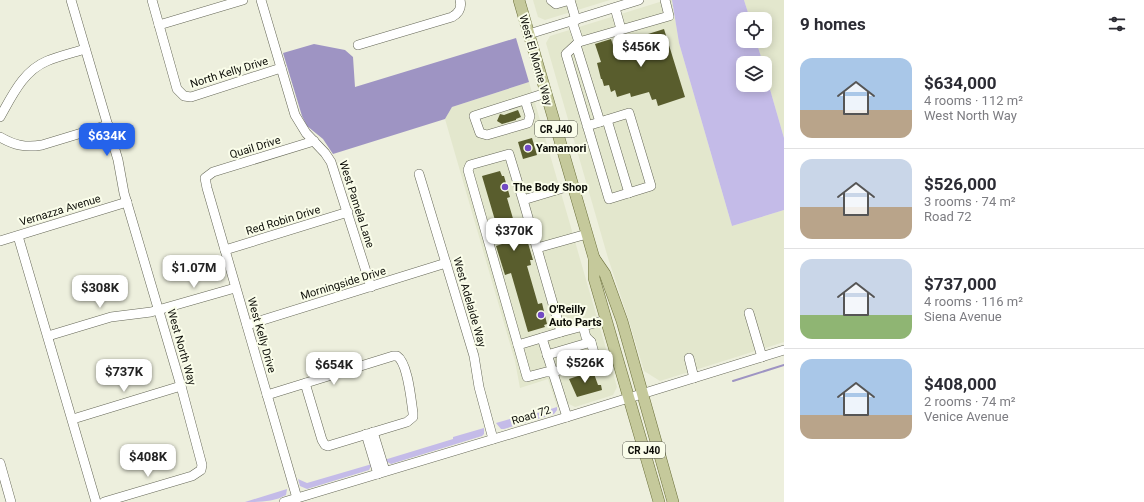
<!DOCTYPE html>
<html lang="en">
<head>
<meta charset="utf-8">
<style>
  body { margin:0; font-family:Roboto,sans-serif; background:#f7f7f7; color:#2b2b33; height:100vh; display:flex; flex-direction:column; font-size:15px; white-space:nowrap }
  * { box-sizing:border-box; margin:0 }
  p { font-size:13px; color:#7c7c81 }
  .icon { flex:none; width:22px; height:22px; fill:none; stroke:currentColor; stroke-width:2; stroke-linecap:round; stroke-linejoin:round }
  .map { position:relative; flex:1; overflow:hidden }
  .side { display:flex; flex-direction:column; background:#fff; width:360px }
  .side>* { flex:none }
  .buttons { position:absolute; left:736px; top:12px; display:grid; gap:8px }
  .buttons a { display:grid; place-items:center; width:36px; height:36px; border-radius:8px; background:#fff; box-shadow:0 2px 10px #0003; font-size:20px }
  .price { position:absolute; translate:-50% -34px; padding:0 9px; border-radius:8px; background:#fff; color:#222; font-size:13px; line-height:26px; filter:drop-shadow(0 1px 2px #0008) }
  .price::after { content:''; position:absolute; left:50%; top:24px; width:12px; height:9px; margin-left:-6px; background:inherit; clip-path:polygon(0 0,100% 0,50% 100%) }
  .price.current { background:#2563eb; color:#fff }
  ul { padding:0; list-style:none }
  li { display:flex; align-items:center; gap:12px; height:100px; padding:0 16px }
  li+li { border-top:1px solid #e1e1e2 }
  li span { display:grid; place-items:center; flex:none; width:112px; height:80px; border-radius:12px; color:#555 }
  li>.icon { margin-inline-start:auto }
  span .icon { width:48px; height:48px; fill:#fffc; stroke-width:1 }
  li b { font-size:17px }
  h2 { display:flex; justify-content:space-between; align-items:center; height:48px; padding:0 16px; font-size:17px }
  main { display:flex; flex:1; min-height:0 }
  .map>svg:first-child { display:block }
  .built { fill:#e3e7cd }
  .green { fill:#c4bbe8 }
  .water { fill:#9e94c3 }
  .lines { fill:none; stroke-linecap:round; stroke-linejoin:round }
  .stream { stroke:#9e94c3; stroke-width:2 }
  .building { fill:#595d2d }
  .minor-casing { stroke:#656757; stroke-width:10 }
  .major-casing { stroke:#6c703c; stroke-width:12 }
  .minor { stroke:#fff; stroke-width:9 }
  .major { stroke:#c5c99b; stroke-width:11 }
  .poi-dot { fill:#724ac3; stroke:#fafdea; stroke-width:1.5 }
  .labels { text-anchor:middle; stroke-width:4; stroke-linejoin:round; paint-order:stroke }
  .shield { fill:#fafdea; stroke:#53554b; stroke-width:1 }
  .shield-label { font-size:10px; font-weight:bold; fill:#0c0d07 }
  .street-label { font-size:11px; fill:#0c0d07; stroke:#fafdea }
  .poi-label { font-size:11px; font-weight:bold; fill:#0c0d07; stroke:#fafdea; text-anchor:start }
</style>
</head>
<body>
<main>
<div class="map">
<svg width="784" height="502" viewBox="0 0 784 502">
  <rect width="100%" height="100%" fill="#edefdd"/>
  <g class="built">
    <polygon points="533,0 610,0 545,20 538,17"/>
    <polygon points="666,0 672,0 679,43 732,226 784,210 784,342 660,381 644,371 629,321 608,258 546,43 550,36"/>
    <polygon points="744,0 784,0 784,138 765,72 765,63 763,63 756,41 765,41 765,19 750,19"/>
    <polygon points="529,82 617,387 613,395 575,407 569,404 557,407 548,379 520,388 515,361 445,119 452,107"/>
  </g>
  <g class="green">
    <polygon points="672,0 744,0 750,19 743,19 743,41 756,41 763,63 743,63 743,85 765,85 765,72 784,138 784,210 732,226 679,43"/>
    <polygon points="557,407 557,410 554,414 504,429 501,429 496,423 527,414 528,416"/>
    <polygon points="484,428 484,434 482,436 391,464 384,460 453,439 453,437"/>
    <polygon points="372,464 369,470 307,489 300,486 298,479 307,483"/>
    <path d="M287 489 286 495C274 502 259 502 245 502Z"/>
  </g>
  <polygon class="water" points="516,38 529,82 452,107 445,119 333,154 323,139 307,126 302,116 283,53 314,44 345,50 353,57 355,87"/>
  <g class="lines">
    <polyline class="stream" points="733,381 784,365"/>
  </g>
  <g class="building">
    <polygon points="664,29 685,97 658,106 656,99 652,100 649,92 631,97 630,93 617,97 615,90 611,92 609,85 604,86 602,79 601,79 597,63 601,62 595,44 611,39 613,45"/>
    <polygon points="518,110 521,117 516,119 516,120 502,124 497,121 500,114 504,115"/>
    <polygon points="532,138 537,155 523,159 518,142"/>
    <polygon points="500,171 502,176 504,176 510,197 507,198 519,239 524,238 525,244 528,243 533,260 530,260 531,265 527,266 538,304 542,303 547,324 544,325 545,327 528,332 511,273 505,275 496,246 502,244 482,176"/>
    <polygon points="593,371 598,385 601,385 602,390 577,397 569,379"/>
  </g>
  <g class="lines">
    <defs>
      <g id="minor">
        <polyline points="71,0 118,160 124,193 181,386 202,465 201,470 192,476 104,502"/>
        <polyline points="152,0 177,89 184,96 191,97 281,68"/>
        <polyline points="261,0 295,115 306,133 325,153 331,162 371,287"/>
        <polyline points="551,0 556,4 570,0"/>
        <polyline points="570,0 576,20"/>
        <polyline points="615,8 621,29"/>
        <polyline points="572,21 579,42 669,16 665,0"/>
        <polyline points="159,25 243,0"/>
        <polyline points="529,34 639,0"/>
        <polyline points="579,42 566,54 609,199 651,186 629,113 587,126"/>
        <path d="M358 45 452 17C459 13 462 8 460 0"/>
        <polyline points="576,45 600,122"/>
        <polyline points="525,100 530,116 528,123 487,135 480,133 474,116 546,93"/>
        <path d="M0 117C12 96 23 71 47 61 59 56 72 53 85 49"/>
        <polyline points="607,120 629,193"/>
        <path d="M0 137C14 145 25 148 42 145L108 125"/>
        <polyline points="419,174 474,356 479,387 493,439"/>
        <polyline points="523,200 509,154 470,165 468,170 518,345 561,332 523,200 573,185"/>
        <polyline points="18,236 96,502"/>
        <polyline points="0,241 127,202"/>
        <polyline points="537,248 587,234"/>
        <polyline points="225,250 348,212"/>
        <polyline points="749,313 762,357"/>
        <polyline points="247,325 446,263"/>
        <polyline points="561,332 606,320"/>
        <polyline points="48,336 111,317 151,312 235,288"/>
        <polyline points="542,338 567,417"/>
        <polyline points="518,345 527,377 546,372 553,372 596,360 591,342 586,337 583,326"/>
        <polyline points="547,355 591,342"/>
        <polyline points="689,358 694,378"/>
        <path d="M267 395 393 356H397C408 363 411 400 413 413V417L407 422 328 446 325 445 322 440 305 383"/>
        <polyline points="73,419 181,386"/>
        <polyline points="373,432 385,471"/>
        <polyline points="366,434 378,474"/>
        <polyline points="0,463 11,502"/>
        <polyline points="297,498 207,188 205,178 213,172 314,141"/>
        <polyline points="284,502 567,417 784,350"/>
      </g>
      <g id="major">
        <polyline points="519,0 594,258 594,278 659,502"/>
        <polyline points="594,258 605,274 622,321 673,502"/>
      </g>
    </defs>
    <use href="#minor" class="minor-casing"/>
    <use href="#major" class="major-casing"/>
    <use href="#minor" class="minor"/>
    <use href="#major" class="major"/>
  </g>
  <g class="poi-dot">
    <circle cx="528" cy="148" r="4"/>
    <circle cx="505" cy="187" r="4"/>
    <circle cx="541" cy="315" r="4"/>
  </g>
  <g class="labels">
    <g class="shield">
      <rect x="535" y="121" width="42" height="16" rx="3"/>
      <rect x="623" y="442" width="42" height="16" rx="3"/>
    </g>
    <g class="shield-label">
      <text x="556" y="133">CR J40</text>
      <text x="644" y="454">CR J40</text>
    </g>
    <g class="street-label">
      <text transform="translate(536 60) rotate(74)" y="4">West El Monte Way</text>
      <text transform="translate(229 72) rotate(-17)" y="4">North Kelly Drive</text>
      <text transform="translate(255 147) rotate(-17)" y="4">Quail Drive</text>
      <text transform="translate(357 204) rotate(72)" y="4">West Pamela Lane</text>
      <text transform="translate(60 210) rotate(-17)" y="4">Vernazza Avenue</text>
      <text transform="translate(283 220) rotate(-17)" y="4">Red Robin Drive</text>
      <text transform="translate(343 283) rotate(-17)" y="4">Morningside Drive</text>
      <text transform="translate(470 302) rotate(74)" y="4">West Adelaide Way</text>
      <text transform="translate(262 335) rotate(74)" y="4">West Kelly Drive</text>
      <text transform="translate(182 347) rotate(74)" y="4">West North Way</text>
      <text transform="translate(531 415) rotate(-17)" y="4">Road 72</text>
    </g>
    <g class="poi-label">
      <text x="536" y="152">Yamamori</text>
      <text x="513" y="191">The Body Shop</text>
      <text x="549" y="313">O'Reilly<tspan x="549" dy="13">Auto Parts</tspan></text>
    </g>
  </g>
</svg>
<div class="buttons">
<a><svg class="icon" aria-label="locate" viewBox="0 0 24 24"><circle cx="12" cy="12" r="6"/><path d="M12 2v4M12 18v4M2 12h4M18 12h4"/></svg></a>
<a><svg class="icon" aria-label="layers" viewBox="0 0 24 24"><path d="M12 4l9 5-9 5-9-5zM3 14l9 5 9-5"/></svg></a>
</div>
<b class="price" style="left:641px;top:68px">$456K</b>
<b class="price current" style="left:107px;top:157px">$634K</b>
<b class="price" style="left:514px;top:252px">$370K</b>
<b class="price" style="left:194px;top:289px">$1.07M</b>
<b class="price" style="left:100px;top:309px">$308K</b>
<b class="price" style="left:585px;top:384px">$526K</b>
<b class="price" style="left:334px;top:386px">$654K</b>
<b class="price" style="left:124px;top:393px">$737K</b>
<b class="price" style="left:148px;top:478px">$408K</b>
</div>
<section class="side">
<h2>9 homes<svg class="icon" aria-label="filters" viewBox="0 0 24 24"><path d="M4 7h16M4 17h16"/><circle cx="9" cy="7" r="2"/><circle cx="15" cy="17" r="2"/></svg></h2>
<ul>
<li><span style="background:linear-gradient(#a9c7e8 65%,#b9a48a 0)"><svg class="icon" aria-label="home" viewBox="0 0 24 24"><path d="M3 11l9-7 9 7M6 9v11h12V9"/></svg></span><div><b>$634,000</b><p>4 rooms · 112 m²</p><p>West North Way</p></div></li>
<li><span style="background:linear-gradient(#c9d6e8 60%,#b9a48a 0)"><svg class="icon" aria-label="home" viewBox="0 0 24 24"><path d="M3 11l9-7 9 7M6 9v11h12V9"/></svg></span><div><b>$526,000</b><p>3 rooms · 74 m²</p><p>Road 72</p></div></li>
<li><span style="background:linear-gradient(#c9d6e8 70%,#8fb573 0)"><svg class="icon" aria-label="home" viewBox="0 0 24 24"><path d="M3 11l9-7 9 7M6 9v11h12V9"/></svg></span><div><b>$737,000</b><p>4 rooms · 116 m²</p><p>Siena Avenue</p></div></li>
<li><span style="background:linear-gradient(#a9c7e8 70%,#b9a48a 0)"><svg class="icon" aria-label="home" viewBox="0 0 24 24"><path d="M3 11l9-7 9 7M6 9v11h12V9"/></svg></span><div><b>$408,000</b><p>2 rooms · 74 m²</p><p>Venice Avenue</p></div></li>
</ul>
</section>
</main>
</body>
</html>
